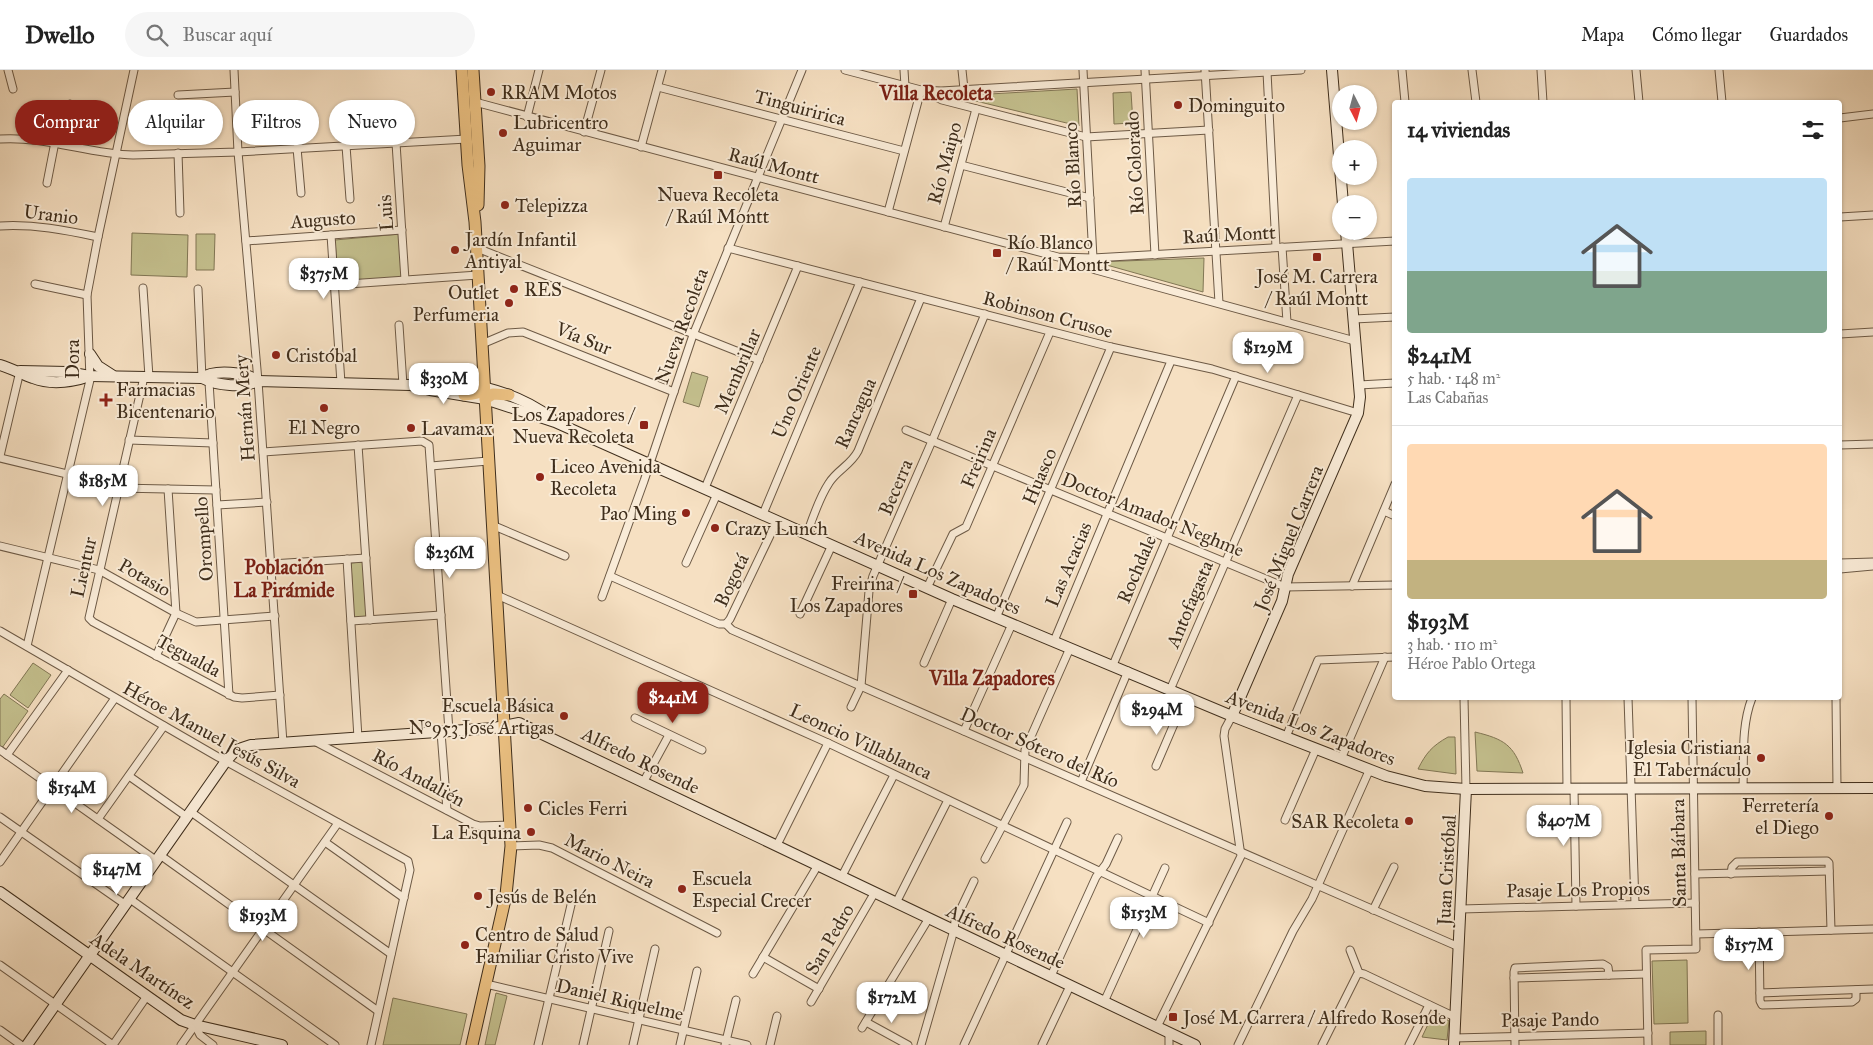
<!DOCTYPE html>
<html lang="es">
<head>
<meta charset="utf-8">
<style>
  body { margin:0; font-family:"IM FELL Great Primer",serif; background:#f6f6f6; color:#222; height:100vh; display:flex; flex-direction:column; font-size:19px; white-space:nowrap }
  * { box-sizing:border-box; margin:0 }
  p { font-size:16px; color:#767676 }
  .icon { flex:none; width:28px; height:28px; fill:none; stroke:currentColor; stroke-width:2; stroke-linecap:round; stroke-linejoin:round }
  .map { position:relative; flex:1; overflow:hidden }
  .sheet { position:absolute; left:1392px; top:30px; width:450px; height:600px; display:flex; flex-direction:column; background:#fff; border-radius:5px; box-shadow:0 1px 4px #0004 }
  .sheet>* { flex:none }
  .banner { position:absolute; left:15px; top:30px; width:475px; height:45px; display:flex; gap:10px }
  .needle { width:32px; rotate:174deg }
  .controls { position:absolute; left:1332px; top:15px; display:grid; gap:10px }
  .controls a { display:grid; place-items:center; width:45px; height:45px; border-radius:50%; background:#fff; box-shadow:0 1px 4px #0004; font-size:25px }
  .price { position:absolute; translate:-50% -42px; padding:0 11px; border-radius:10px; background:#fff; color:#222; font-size:16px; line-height:32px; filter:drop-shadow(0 1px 2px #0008) }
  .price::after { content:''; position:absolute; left:50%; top:30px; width:15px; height:11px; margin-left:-8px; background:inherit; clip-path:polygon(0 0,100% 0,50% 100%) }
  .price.current { background:#8f2418; color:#fff }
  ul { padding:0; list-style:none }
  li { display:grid; align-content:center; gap:10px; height:265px; padding:0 15px }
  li+li { border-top:1px solid #e0e0e0 }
  li span { display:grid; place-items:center; height:155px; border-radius:5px; color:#555 }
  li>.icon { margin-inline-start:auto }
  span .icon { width:90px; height:90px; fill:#fffc; stroke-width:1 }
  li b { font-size:21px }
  h2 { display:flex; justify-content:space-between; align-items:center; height:60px; padding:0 15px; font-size:21px }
  .tag { padding:0 18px; border-radius:22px; background:#fff; box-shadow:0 1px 4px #0004; font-size:18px; line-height:45px }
  .tag.current { background:#8f2418; color:#fff }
  header { display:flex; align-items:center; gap:30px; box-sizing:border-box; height:70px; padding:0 25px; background:#fff; border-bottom:1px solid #e0e0e0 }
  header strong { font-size:24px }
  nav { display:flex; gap:28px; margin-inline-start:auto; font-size:18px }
  .search { width:350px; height:45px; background:#f6f6f6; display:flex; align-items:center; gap:12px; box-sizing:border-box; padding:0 18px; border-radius:28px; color:#767676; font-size:19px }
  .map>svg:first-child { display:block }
  .green { fill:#c4c08e; stroke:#827755 }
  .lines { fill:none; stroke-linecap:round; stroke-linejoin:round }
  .street-casing { stroke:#6d5a46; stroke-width:9 }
  .secondary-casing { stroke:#3f2e1c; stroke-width:12 }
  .primary-casing { stroke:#3f2e1c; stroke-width:13 }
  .street { stroke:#f9ebd7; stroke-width:7 }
  .secondary { stroke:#f9ebd7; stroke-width:10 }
  .primary { stroke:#ebc081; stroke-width:11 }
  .poi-dot { fill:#8f2418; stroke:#f9ebd7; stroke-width:2 }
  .labels { text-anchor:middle; stroke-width:4; stroke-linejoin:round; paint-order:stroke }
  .poi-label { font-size:19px; fill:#3f2e1c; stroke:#f9ebd7; text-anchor:start }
  .street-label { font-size:19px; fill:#3f2e1c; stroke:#f9ebd7 }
  .neighbourhood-label { font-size:20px; font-weight:bold; fill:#7a1f14; stroke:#f9ebd7 }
</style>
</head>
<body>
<header>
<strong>Dwello</strong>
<div class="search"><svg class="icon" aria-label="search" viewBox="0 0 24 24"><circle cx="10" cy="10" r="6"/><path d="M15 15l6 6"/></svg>Buscar aquí</div>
<nav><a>Mapa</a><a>Cómo llegar</a><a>Guardados</a></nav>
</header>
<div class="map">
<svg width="1873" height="975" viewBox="0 0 1873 975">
  <rect width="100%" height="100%" fill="#f6e0c2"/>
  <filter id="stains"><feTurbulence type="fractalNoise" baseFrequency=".004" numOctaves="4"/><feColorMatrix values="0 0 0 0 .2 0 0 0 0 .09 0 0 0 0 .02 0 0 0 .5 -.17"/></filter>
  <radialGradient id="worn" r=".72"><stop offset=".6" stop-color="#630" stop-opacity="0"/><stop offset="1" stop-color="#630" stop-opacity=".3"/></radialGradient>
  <g class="green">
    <polygon points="1077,19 1079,56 955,26"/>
    <polygon points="1131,22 1133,53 1114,54 1113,23"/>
    <polygon points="132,163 188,165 187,207 131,205"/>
    <polygon points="196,164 215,164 214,200 196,200"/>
    <polygon points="400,164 404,207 338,212 335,170"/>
    <polygon points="1204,188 1203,222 1096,192"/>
    <polygon points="692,302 708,307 699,337 683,332"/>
    <polygon points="361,492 363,494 367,544 364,548 354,549 351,493"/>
    <polygon points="33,593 51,605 28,638 10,625"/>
    <polygon points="4,624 28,641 2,678 0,676 0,629"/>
    <path d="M1475 662C1504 669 1514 675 1523 703L1477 701Z"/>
    <path d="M1448 667H1455L1456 704 1418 699C1426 683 1432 676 1448 667Z"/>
    <polygon points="1687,890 1688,953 1654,954 1652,891"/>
    <polygon points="496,923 507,926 495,975 485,975"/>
    <polygon points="393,928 467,944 460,975 383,975"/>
    <polygon points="1438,944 1449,951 1447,970 1422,967 1432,946"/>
    <polygon points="1706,961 1706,975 1670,975 1670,962"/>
  </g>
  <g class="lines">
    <defs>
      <g id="street">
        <polyline points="8,0 13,19"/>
        <polyline points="234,0 238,82 258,311 283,673"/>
        <polyline points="845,0 921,20 941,21 1301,0"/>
        <polyline points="904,0 905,16"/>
        <polyline points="962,0 964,19"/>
        <polyline points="1083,0 1093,188"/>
        <polyline points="1145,0 1155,185"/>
        <polyline points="1205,0 1219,233"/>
        <polyline points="1402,0 1405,32"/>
        <polyline points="1472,0 1476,32"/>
        <polyline points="1541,0 1543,32"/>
        <polyline points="1636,0 1639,32"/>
        <polyline points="1719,0 1722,32"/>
        <polyline points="1267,2 1276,177"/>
        <polyline points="658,17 904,81"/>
        <polyline points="923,21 942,30 1086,67 1209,60"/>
        <polyline points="178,25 235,22"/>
        <polyline points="475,32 1058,187 1093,188 1395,171"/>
        <polyline points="527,47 539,0"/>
        <polyline points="1840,48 1873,44"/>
        <polyline points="584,62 601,0"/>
        <path d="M0 69C46 66 88 84 133 85L238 82 467 69"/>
        <polyline points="60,73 70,34"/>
        <polyline points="396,73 405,210"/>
        <polyline points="346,76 350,129"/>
        <polyline points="641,77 662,0"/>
        <polyline points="297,78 301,123"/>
        <polyline points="178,83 180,143"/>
        <polyline points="961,95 1090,128"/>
        <polyline points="47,113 55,72"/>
        <polyline points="888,142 921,20"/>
        <polyline points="1840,147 1873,145"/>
        <path d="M0 156C34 154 65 160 98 167"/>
        <polyline points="944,157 976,39"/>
        <polyline points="331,165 341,313"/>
        <polyline points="246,171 402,160"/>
        <polyline points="1282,177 1287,252"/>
        <polyline points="477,178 759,290"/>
        <polyline points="728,178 1111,277 1212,299 1358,343"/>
        <polyline points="1070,190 1096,200 1355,271"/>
        <polyline points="35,214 87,225"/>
        <polyline points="334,215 478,205"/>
        <polyline points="143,218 149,307"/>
        <polyline points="198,219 202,308"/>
        <polyline points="1354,249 1395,247"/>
        <polyline points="399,255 403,315"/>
        <polyline points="1840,264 1873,262"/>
        <polyline points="482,274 508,263 523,262 674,322"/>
        <polyline points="144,307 89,548 93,552 234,627 242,628 280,625"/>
        <polyline points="209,312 229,625"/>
        <polyline points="1359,315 1395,313"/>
        <polyline points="906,360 1285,517 1395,515"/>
        <polyline points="129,370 213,373"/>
        <polyline points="358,375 370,550"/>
        <polyline points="1840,375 1873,374"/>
        <polyline points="263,382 422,371 429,375 449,661"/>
        <polyline points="0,386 20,301"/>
        <polyline points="0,388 67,404"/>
        <polyline points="431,396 488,391"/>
        <polyline points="118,418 216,420"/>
        <polyline points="705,418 798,196"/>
        <polyline points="217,435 267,432"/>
        <polyline points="1384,441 1395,446"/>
        <polyline points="763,444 860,212"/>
        <polyline points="492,455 565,486"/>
        <path d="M807 464C813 447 819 428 829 413 837 400 851 395 858 381L921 228"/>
        <polyline points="0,476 99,500 176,543 196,552 275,546"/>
        <polyline points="347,489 358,668"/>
        <polyline points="686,493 717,424"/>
        <polyline points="1840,493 1873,492"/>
        <polyline points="271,494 366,488"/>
        <polyline points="1840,499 1873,496"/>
        <polyline points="610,506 719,554 726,554 732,560 1459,877"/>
        <polyline points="1352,516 1395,414"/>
        <polyline points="927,518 953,464 966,457 1050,262"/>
        <polyline points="497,525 828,673 1209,853"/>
        <polyline points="602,527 644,411 693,265 802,0"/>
        <polyline points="800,544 832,475"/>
        <polyline points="996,548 1111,277"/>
        <polyline points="351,551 441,545"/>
        <polyline points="726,554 730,549 777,451"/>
        <polyline points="0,561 218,687 408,791 410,800 371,975"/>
        <polyline points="1054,571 1171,291"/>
        <polyline points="27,576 90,310 87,225 98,167 134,0"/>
        <polyline points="156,586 176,543 168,419"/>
        <polyline points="924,593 952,529"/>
        <polyline points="1113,595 1236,306"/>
        <polyline points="1170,620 1298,325"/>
        <polyline points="1464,628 1466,719"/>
        <polyline points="1566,628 1567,719"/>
        <polyline points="1628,628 1635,834"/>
        <polyline points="1836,628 1837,718"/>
        <polyline points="851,637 861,616 869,521 873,506 932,371 985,244"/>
        <polyline points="635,648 702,680"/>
        <polyline points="964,661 1012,554"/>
        <polyline points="441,662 447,740"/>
        <polyline points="1286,667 1318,590 1395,587"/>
        <polyline points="316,672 473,754 480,756 511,755"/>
        <polyline points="0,680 157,791"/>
        <polyline points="7,685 68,600"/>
        <polyline points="1341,689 1385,587"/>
        <polyline points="1156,696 1186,626"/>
        <polyline points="129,706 187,747"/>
        <polyline points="644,711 669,665"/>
        <polyline points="1081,712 1128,601"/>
        <path d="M1743 718C1744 688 1741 656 1752 628"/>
        <polyline points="1574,719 1576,836"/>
        <polyline points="191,742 391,884"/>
        <polyline points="0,747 126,835"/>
        <polyline points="98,749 164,656"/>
        <polyline points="1285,750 1316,679"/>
        <polyline points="325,772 404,828"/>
        <polyline points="777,775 828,673"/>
        <polyline points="511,776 539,775 552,778 717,863"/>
        <polyline points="160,785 378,941"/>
        <polyline points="985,789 1024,715 1025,680 1070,578"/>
        <polyline points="0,792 115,628"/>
        <polyline points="1695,804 1829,801"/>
        <polyline points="1731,804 1732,797 1737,792 1827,791 1829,793 1831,860"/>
        <polyline points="842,806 894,705"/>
        <polyline points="130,829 335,975"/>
        <polyline points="896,833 948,730"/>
        <polyline points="1461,839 1695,833"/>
        <polyline points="1373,840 1394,797"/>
        <polyline points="1759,862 1760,931 1762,935 1852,932 1856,929 1856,920"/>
        <polyline points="1696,864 1873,859"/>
        <polyline points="1350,880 1359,903"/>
        <polyline points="763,887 819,919"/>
        <polyline points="0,895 113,975"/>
        <polyline points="1359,903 1364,904 1455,947"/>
        <polyline points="753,904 818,795"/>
        <polyline points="1051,906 1096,807 1106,794 1118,768"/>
        <polyline points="1514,908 1646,904"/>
        <polyline points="486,914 747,975"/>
        <polyline points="1760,923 1873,919"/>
        <polyline points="811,932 875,822"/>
        <polyline points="1104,932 1165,798"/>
        <polyline points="1718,945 1718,975"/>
        <polyline points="866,952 908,975"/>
        <polyline points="195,955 200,965 213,975"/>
        <polyline points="1157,957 1241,786 1224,666 1225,659 1232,646"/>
        <polyline points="862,958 929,848"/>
        <polyline points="0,960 21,975"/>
        <polyline points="1454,968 1648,963"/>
        <polyline points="113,975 147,926"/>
        <polyline points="181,975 338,753"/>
        <polyline points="538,975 571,835"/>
        <polyline points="583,975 609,861"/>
        <polyline points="633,975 655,879"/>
        <polyline points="680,975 697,901"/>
        <polyline points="725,975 736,930"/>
        <polyline points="770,975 777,946"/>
        <polyline points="921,975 954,860 955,851 974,811"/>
        <polyline points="964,975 1067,752"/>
        <polyline points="1042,975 1070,916"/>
        <polyline points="1169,975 1169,963"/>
        <polyline points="1238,975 1293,861 1312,829 1369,701"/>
        <polyline points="1322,975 1357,905 1359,903"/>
        <polyline points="1409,975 1429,935"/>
        <polyline points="1515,975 1514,902 1515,898 1603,894 1608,897 1609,905"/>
        <polyline points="1648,975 1646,880 1696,879 1692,628"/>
      </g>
      <g id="secondary">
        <polyline points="1332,0 1343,134"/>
        <polyline points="90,284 98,296 112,305"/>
        <path d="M0 295C12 299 22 304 33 308 51 315 72 312 90 306"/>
        <path d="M20 301 67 302 90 306 202 308C218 316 242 318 258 311L410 315 430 320 485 329 555 352 952 529 1232 646 1386 706 1425 716 1466 719 1873 718"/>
        <path d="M202 308C214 299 247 302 258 311"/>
        <path d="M413 314C457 305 515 321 551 348"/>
        <polyline points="1232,646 1282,531 1288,504 1358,343 1360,327 1346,161"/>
        <polyline points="0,822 181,950 195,955 282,975"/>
        <polyline points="27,975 226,691 236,680 251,675 494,658 519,653 1195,975"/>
        <polyline points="1454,975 1466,719"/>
      </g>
      <g id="primary">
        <polyline points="462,0 468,95 475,152 511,776 506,825 472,975"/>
        <polyline points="473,0 479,96 478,135"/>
        <path d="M464 325C472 324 479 325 484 317"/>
        <polyline points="485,329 493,324 509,325"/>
      </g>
    </defs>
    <use href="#street" class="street-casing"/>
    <use href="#secondary" class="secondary-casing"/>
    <use href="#primary" class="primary-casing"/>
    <use href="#street" class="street"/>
    <use href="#secondary" class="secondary"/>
    <use href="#primary" class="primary"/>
  </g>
  <g class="poi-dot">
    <circle cx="491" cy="22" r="5"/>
    <circle cx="1178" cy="35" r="5"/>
    <circle cx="503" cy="63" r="5"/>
    <rect x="713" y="100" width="10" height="10" rx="2.5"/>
    <circle cx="505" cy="135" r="5"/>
    <circle cx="455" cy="180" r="5"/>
    <rect x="992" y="178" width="10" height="10" rx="2.5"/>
    <rect x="1312" y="182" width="10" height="10" rx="2.5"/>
    <circle cx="514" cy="219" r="5"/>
    <circle cx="509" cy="233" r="5"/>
    <circle cx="276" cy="285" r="5"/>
    <path d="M103.5 322.5h5v5h5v5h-5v5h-5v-5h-5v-5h5z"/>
    <circle cx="324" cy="338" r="5"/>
    <rect x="639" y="350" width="10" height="10" rx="2.5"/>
    <circle cx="411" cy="358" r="5"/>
    <circle cx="540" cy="407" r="5"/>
    <circle cx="686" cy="443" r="5"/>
    <circle cx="715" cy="458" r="5"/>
    <rect x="908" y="519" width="10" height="10" rx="2.5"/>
    <circle cx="564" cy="646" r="5"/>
    <circle cx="1761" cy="688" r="5"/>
    <circle cx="528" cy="738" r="5"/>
    <circle cx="1829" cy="746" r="5"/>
    <circle cx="1409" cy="751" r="5"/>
    <circle cx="531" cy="762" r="5"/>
    <circle cx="682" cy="819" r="5"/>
    <circle cx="478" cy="826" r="5"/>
    <circle cx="465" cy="875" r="5"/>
    <rect x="1168" y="942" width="10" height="10" rx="2.5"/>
  </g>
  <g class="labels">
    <g class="poi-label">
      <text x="501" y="29">RRAM Motos</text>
      <text x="1188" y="42">Dominguito</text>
      <text x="513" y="59">Lubricentro<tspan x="513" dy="22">Aguimar</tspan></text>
      <text x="718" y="131" text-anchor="middle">Nueva Recoleta<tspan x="718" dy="22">/ Raúl Montt</tspan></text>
      <text x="515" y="142">Telepizza</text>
      <text x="465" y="176">Jardín Infantil<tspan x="465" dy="22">Antiyal</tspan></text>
      <text x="1007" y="179">Río Blanco<tspan x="1007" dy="22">/ Raúl Montt</tspan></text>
      <text x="1317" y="213" text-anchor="middle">José M. Carrera<tspan x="1317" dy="22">/ Raúl Montt</tspan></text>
      <text x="524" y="226">RES</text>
      <text x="499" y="229" text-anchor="end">Outlet<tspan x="499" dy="22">Perfumeria</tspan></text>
      <text x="286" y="292">Cristóbal</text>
      <text x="116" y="326">Farmacias<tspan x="116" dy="22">Bicentenario</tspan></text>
      <text x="634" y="351" text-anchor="end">Los Zapadores /<tspan x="634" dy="22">Nueva Recoleta</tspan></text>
      <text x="324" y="364" text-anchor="middle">El Negro</text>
      <text x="421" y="365">Lavamax</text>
      <text x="550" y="403">Liceo Avenida<tspan x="550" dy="22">Recoleta</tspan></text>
      <text x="676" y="450" text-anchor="end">Pao Ming</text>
      <text x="725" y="465">Crazy Lunch</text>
      <text x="903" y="520" text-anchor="end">Freirina /<tspan x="903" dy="22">Los Zapadores</tspan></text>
      <text x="554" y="642" text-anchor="end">Escuela Básica<tspan x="554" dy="22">N°953 José Artigas</tspan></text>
      <text x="1751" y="684" text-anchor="end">Iglesia Cristiana<tspan x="1751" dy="22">El Tabernáculo</tspan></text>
      <text x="1819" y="742" text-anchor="end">Ferretería<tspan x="1819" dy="22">el Diego</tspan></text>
      <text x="538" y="745">Cicles Ferri</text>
      <text x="1399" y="758" text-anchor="end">SAR Recoleta</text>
      <text x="521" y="769" text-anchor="end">La Esquina</text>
      <text x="692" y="815">Escuela<tspan x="692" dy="22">Especial Crecer</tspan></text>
      <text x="488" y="833">Jesús de Belén</text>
      <text x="475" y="871">Centro de Salud<tspan x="475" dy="22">Familiar Cristo Vive</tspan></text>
      <text x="1183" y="954">José M. Carrera / Alfredo Rosende</text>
    </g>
    <g class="street-label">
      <text transform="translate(800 37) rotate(15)" y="7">Tinguiririca</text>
      <text transform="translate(944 93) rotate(-75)" y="7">Río Maipo</text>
      <text transform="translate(1134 93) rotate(-93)" y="7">Río Colorado</text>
      <text transform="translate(774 95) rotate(15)" y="7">Raúl Montt</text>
      <text transform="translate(1072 95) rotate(-93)" y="7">Río Blanco</text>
      <text transform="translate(385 143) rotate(-94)" y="7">Luis</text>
      <text transform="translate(51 144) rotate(7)" y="7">Uranio</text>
      <text transform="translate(323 149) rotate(-4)" y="7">Augusto</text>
      <text transform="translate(1229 164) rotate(-3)" y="7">Raúl Montt</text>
      <text transform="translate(1048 244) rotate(15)" y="7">Robinson Crusoe</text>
      <text transform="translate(681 256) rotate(-70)" y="7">Nueva Recoleta</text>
      <text transform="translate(584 268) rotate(22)" y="7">Vía Sur</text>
      <text transform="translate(72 289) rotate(-90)" y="7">Dora</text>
      <text transform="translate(737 301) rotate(-67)" y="7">Membrillar</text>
      <text transform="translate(796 322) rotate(-67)" y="7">Uno Oriente</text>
      <text transform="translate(244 338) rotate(-94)" y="7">Hernán Mery</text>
      <text transform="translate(855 343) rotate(-66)" y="7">Rancagua</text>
      <text transform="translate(978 388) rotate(-67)" y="7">Freirina</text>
      <text transform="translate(1039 406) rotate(-67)" y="7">Huasco</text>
      <text transform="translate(895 417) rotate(-67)" y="7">Becerra</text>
      <text transform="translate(1153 444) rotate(22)" y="7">Doctor Amador Neghme</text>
      <text transform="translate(1288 468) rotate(-68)" y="7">José Miguel Carrera</text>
      <text transform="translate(203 469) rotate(-94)" y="7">Orompello</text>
      <text transform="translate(1068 494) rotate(-67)" y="7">Las Acacias</text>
      <text transform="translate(83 497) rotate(-77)" y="7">Lientur</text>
      <text transform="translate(1136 499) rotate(-67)" y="7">Rochdale</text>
      <text transform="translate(938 502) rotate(24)" y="7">Avenida Los Zapadores</text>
      <text transform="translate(145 507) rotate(30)" y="7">Potasio</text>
      <text transform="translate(731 510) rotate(-65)" y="7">Bogotá</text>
      <text transform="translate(1189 534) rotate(-67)" y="7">Antofagasta</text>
      <text transform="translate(189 585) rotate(28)" y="7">Tegualda</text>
      <text transform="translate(1311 657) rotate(21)" y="7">Avenida Los Zapadores</text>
      <text transform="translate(212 664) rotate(29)" y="7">Héroe Manuel Jesús Silva</text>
      <text transform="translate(861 671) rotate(25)" y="7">Leoncio Villablanca</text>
      <text transform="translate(1040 677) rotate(24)" y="7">Doctor Sótero del Río</text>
      <text transform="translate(641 690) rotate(26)" y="7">Alfredo Rosende</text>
      <text transform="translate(419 707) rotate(28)" y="7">Río Andalién</text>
      <text transform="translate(1678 783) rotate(-91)" y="7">Santa Bárbara</text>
      <text transform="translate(610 790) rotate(27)" y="7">Mario Neira</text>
      <text transform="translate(1446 800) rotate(-87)" y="7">Juan Cristóbal</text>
      <text transform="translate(1578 819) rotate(-1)" y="7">Pasaje Los Propios</text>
      <text transform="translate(1006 866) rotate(25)" y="7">Alfredo Rosende</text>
      <text transform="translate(829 869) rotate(-60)" y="7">San Pedro</text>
      <text transform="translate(143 900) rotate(34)" y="7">Adela Martínez</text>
      <text transform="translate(620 929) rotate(13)" y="7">Daniel Riquelme</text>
      <text transform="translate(1550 949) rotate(-1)" y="7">Pasaje Pando</text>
    </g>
    <g class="neighbourhood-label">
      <text x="936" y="30">Villa Recoleta</text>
      <text x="284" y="504">Población<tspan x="284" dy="23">La Pirámide</tspan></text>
      <text x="992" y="615">Villa Zapadores</text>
    </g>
  </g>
  <rect width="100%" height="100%" filter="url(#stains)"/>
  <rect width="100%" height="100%" fill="url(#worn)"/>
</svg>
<div class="controls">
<a><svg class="needle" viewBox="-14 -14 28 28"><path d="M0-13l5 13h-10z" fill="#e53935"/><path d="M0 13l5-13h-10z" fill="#767676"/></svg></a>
<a>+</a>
<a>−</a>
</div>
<b class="price" style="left:324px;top:230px">$375M</b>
<b class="price" style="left:1268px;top:304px">$129M</b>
<b class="price" style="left:444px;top:335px">$330M</b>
<b class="price" style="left:103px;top:437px">$185M</b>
<b class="price" style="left:450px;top:509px">$236M</b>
<b class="price current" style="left:673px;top:654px">$241M</b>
<b class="price" style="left:1157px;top:666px">$294M</b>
<b class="price" style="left:72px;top:744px">$154M</b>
<b class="price" style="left:1564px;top:777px">$407M</b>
<b class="price" style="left:117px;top:826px">$147M</b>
<b class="price" style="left:1144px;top:869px">$153M</b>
<b class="price" style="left:263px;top:872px">$193M</b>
<b class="price" style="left:1749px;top:901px">$157M</b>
<b class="price" style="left:892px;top:954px">$172M</b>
<div class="banner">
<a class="tag current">Comprar</a>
<a class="tag">Alquilar</a>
<a class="tag">Filtros</a>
<a class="tag">Nuevo</a>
</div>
<section class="sheet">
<h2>14 viviendas<svg class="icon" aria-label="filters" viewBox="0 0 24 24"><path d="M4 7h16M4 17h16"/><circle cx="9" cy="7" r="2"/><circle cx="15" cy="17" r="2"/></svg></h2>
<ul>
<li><span style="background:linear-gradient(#bfe0f5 60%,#7fa58c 0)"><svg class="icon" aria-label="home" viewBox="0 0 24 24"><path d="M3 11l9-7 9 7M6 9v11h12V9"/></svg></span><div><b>$241M</b><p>5 hab. · 148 m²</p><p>Las Cabañas</p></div></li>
<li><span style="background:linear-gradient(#ffd9b3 75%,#c2b280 0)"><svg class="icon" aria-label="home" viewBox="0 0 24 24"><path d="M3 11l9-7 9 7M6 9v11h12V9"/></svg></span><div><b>$193M</b><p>3 hab. · 110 m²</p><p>Héroe Pablo Ortega</p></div></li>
</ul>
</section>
</div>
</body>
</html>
